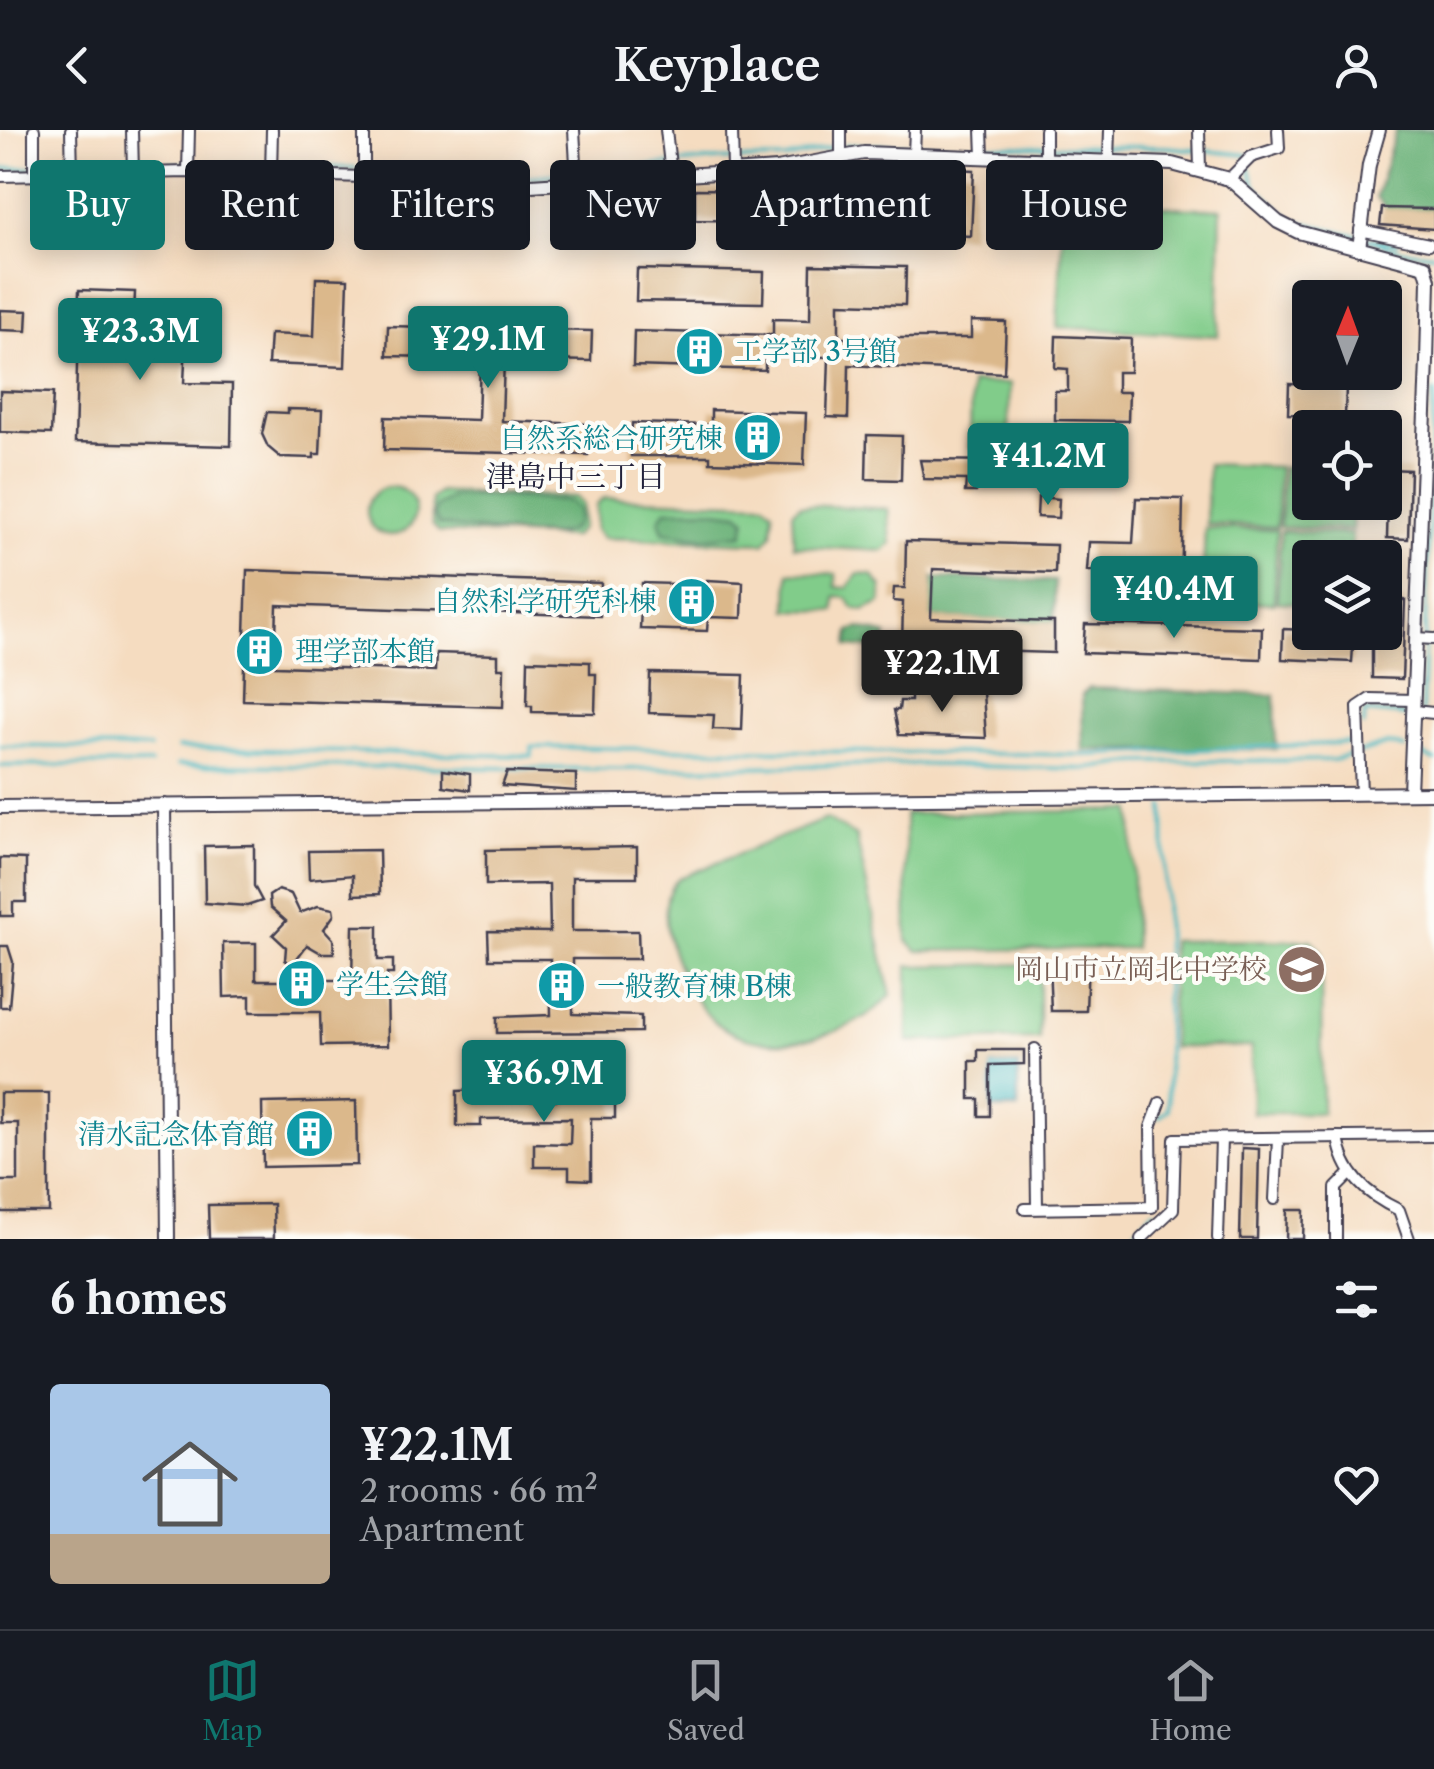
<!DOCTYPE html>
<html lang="en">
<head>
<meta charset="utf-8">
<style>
  body { margin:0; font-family:"Libre Caslon Text","Noto Serif JP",serif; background:#20242c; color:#f1f3f6; height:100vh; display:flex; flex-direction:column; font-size:38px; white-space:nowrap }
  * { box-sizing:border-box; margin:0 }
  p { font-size:32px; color:#9ea1a6 }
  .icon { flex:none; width:55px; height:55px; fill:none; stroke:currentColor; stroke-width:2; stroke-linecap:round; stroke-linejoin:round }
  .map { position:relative; height:1109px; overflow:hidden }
  .drawer { display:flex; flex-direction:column; background:#171b24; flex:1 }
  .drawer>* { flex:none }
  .banner { position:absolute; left:30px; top:30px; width:1375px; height:90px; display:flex; gap:20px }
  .needle { width:65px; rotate:1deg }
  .buttons { position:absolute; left:1292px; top:150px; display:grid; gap:20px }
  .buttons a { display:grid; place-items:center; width:110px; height:110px; border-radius:10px; background:#171b24; box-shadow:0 5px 25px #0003; font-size:50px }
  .price { position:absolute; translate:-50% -85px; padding:0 22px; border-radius:10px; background:#0f766e; color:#fff; font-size:32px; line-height:65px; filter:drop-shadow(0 2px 5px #0008) }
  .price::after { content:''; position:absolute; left:50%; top:60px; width:30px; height:22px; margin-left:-15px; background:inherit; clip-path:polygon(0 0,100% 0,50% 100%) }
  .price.selected { background:#222; color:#fff }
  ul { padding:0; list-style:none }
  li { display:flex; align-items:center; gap:30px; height:250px; padding:0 50px }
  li+li { border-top:2px solid #363941 }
  li span { display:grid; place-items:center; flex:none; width:280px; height:200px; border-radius:10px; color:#555 }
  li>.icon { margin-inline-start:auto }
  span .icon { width:120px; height:120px; fill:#fffc; stroke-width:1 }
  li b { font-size:42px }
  h2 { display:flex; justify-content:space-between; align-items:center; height:120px; padding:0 50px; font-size:42px }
  .chip { padding:0 35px; border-radius:10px; background:#171b24; box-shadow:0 5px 25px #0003; font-size:35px; line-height:90px }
  .chip.selected { background:#0f766e; color:#fff }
  header { display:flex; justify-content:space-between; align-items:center; height:130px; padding:0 50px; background:#171b24; font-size:45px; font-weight:600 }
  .tabs { display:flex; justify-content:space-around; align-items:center; height:140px; border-top:2px solid #363941; background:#171b24; font-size:28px; color:#9ea1a6 }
  .tabs a { display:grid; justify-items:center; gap:5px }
  .tabs .selected { color:#0f766e }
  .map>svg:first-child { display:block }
  .green { fill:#81cc8a; stroke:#527762; stroke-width:2.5 }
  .forest { fill:#68b076; stroke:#456958; stroke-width:2.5 }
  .water { fill:#47b7bf; stroke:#346c7d; stroke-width:2.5 }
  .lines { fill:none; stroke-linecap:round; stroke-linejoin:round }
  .stream { stroke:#47b7bf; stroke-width:4 }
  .building { fill:#dbb88b; fill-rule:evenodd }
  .minor-casing { stroke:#423e4f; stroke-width:14 }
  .tertiary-casing { stroke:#423e4f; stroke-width:16 }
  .minor { stroke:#fff; stroke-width:10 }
  .tertiary { stroke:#fff; stroke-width:12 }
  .labels { text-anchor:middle; stroke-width:8; stroke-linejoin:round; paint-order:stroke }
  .culture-label { font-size:28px; fill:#0d838f; stroke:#fdfcf7; text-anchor:start }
  .education-label { font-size:28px; fill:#785e54; stroke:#fdfcf7; text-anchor:end }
  .neighbourhood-label { font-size:30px; fill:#22223b; stroke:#fdfcf7 }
</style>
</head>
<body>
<header><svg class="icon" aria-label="back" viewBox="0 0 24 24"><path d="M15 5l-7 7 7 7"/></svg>Keyplace<svg class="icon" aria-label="person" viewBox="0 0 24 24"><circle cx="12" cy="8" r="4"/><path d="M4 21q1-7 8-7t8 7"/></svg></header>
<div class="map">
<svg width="1434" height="1109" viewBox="0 0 1434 1109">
  <rect width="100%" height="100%" fill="#fdfcf7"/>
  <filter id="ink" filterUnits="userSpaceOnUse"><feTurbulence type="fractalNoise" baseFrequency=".01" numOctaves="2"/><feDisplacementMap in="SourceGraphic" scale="20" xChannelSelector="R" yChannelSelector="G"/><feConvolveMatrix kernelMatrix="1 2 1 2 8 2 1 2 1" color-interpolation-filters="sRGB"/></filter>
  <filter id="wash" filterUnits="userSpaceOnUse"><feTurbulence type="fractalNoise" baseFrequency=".0048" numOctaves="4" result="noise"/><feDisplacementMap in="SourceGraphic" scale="40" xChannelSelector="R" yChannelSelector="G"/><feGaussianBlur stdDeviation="2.25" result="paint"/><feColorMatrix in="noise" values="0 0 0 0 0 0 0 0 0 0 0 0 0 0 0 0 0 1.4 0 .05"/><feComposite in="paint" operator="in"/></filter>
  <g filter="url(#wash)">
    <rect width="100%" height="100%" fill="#f5dcc0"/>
    <g class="green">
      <polygon points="1064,73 1221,79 1218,206 1057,197"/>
      <polygon points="971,253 1010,254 1008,318 970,317"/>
      <polygon points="1208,334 1279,337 1277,397 1206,394"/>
      <polygon points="1283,337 1310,338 1310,372 1353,373 1352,400 1280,397"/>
      <circle cx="391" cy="381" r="24"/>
      <polygon points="440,362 575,367 582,375 581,398 573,407 439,402 432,394 432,369"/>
      <polygon points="604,368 765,373 773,381 772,404 764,413 602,408 595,400 596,375"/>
      <polygon points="800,375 888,379 891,414 884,421 794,416 792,382"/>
      <polygon points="1205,398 1277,400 1274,473 1202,471"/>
      <polygon points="1281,401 1352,404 1351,427 1310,428 1310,474 1277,472"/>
      <polygon points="789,442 836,444 836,457 847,458 858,444 872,445 882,457 881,473 864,481 853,478 847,468 836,467 835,481 788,480"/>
      <polygon points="1132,680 1134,818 918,821 907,811 905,684"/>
      <path d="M826 689 856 706 891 865C854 907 764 932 715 892 686 868 644 778 679 748Z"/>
      <polygon points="1311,810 1321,821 1322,983 1252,983 1251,917 1172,917 1171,811"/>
      <polygon points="1039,834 1039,909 908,911 908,836"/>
    </g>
    <g class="forest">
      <polygon points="1396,0 1434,0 1434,79 1386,79 1376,67"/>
      <path d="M472 366 568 371 578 380C577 388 577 397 569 401 547 411 465 398 439 395L434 385 437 376 453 367Z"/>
      <polygon points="707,379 739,383 746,389 743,404 702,408 663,402 659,390 666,380"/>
      <polygon points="933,448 1055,451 1054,492 931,488"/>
      <polygon points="860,498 887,505 884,520 848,516 850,501"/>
      <polygon points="1089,558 1275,565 1276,619 1083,620 1082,565"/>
    </g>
    <rect class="water" x="990" y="935" width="28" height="44"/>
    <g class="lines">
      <g class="stream">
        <polyline points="846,15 1167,17 1248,25"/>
        <polyline points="1249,35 1255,56 1292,90 1364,107 1392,119 1434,124"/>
        <polyline points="372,38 529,47 718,30 786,29 836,17"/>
        <polyline points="2,39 181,34 355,38"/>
        <polyline points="1367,108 1397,114"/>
        <polyline points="1422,582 1434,262"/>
        <polyline points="1363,595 1365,582 1406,586"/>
        <polyline points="0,616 150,618"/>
        <polyline points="178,618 532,626 532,617 1085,625 1350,613"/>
        <polyline points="1418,622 1434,631"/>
        <polyline points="178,635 620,639 910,634 1084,639 1137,632 1334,630 1388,614 1404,618"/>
        <polyline points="0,636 151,634"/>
        <polyline points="1159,987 1168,980 1164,676"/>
        <polyline points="1127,1109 1154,1080"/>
      </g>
    </g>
    <g id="blocks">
      <g class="building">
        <path d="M869 35 974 40 971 106 862 101ZM890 54 958 57 956 86 889 83Z"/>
        <polygon points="695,59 767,60 766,91 695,90"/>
        <polygon points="1382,78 1434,79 1434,99 1380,95"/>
        <polygon points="811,135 906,137 905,175 839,173 839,208 971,208 971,191 1006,192 1004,243 849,235 848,288 827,287 829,227 765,226 765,240 633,236 634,201 773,205 773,189 810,190"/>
        <polygon points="637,139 764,142 763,173 636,171"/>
        <polygon points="316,148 348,149 345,237 268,234 270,204 314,206"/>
        <polygon points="79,160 135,162 133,208 186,210 184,253 232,254 231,316 75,312"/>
        <polygon points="0,180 28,181 27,201 0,200"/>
        <polygon points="388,196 592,201 591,231 504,229 502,291 589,294 588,325 384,320 385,287 478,290 480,228 387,226"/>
        <polygon points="1056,206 1131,209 1130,242 1117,242 1117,262 1129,262 1128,291 1055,290 1055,261 1068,261 1068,239 1055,238"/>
        <polygon points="1289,254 1346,257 1345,286 1288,284"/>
        <polygon points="0,261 53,263 51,304 0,302"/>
        <polygon points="288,279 322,280 320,324 314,324 314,328 280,327 268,317 262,304 267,282 288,283"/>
        <polygon points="711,280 806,283 804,335 710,332 710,326 631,326 632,293 711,295"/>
        <polygon points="867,305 902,306 901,350 866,349"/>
        <polygon points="920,330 1007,331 1007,350 977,349 976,362 965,362 966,350 924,349"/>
        <polygon points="1389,339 1410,340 1408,409 1387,408"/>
        <polygon points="1038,367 1059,369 1058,388 1037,387"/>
        <polygon points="1136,368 1183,369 1181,462 1131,460 1132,442 1087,441 1089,412 1133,413"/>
        <polygon points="906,411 1056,415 1055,443 933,439 931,488 1054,492 1054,523 902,518 903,472 893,471 894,458 905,458"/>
        <polygon points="247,440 601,453 600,486 277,475 275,536 435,541 436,523 498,525 498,538 504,538 503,577 243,570"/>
        <polygon points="707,450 743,452 742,488 708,487 707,501 640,499 642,453 707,455"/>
        <polygon points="1385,470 1405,470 1402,549 1372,548 1372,502 1385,502"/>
        <polygon points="1085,494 1262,498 1261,529 1083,523"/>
        <polygon points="1283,499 1354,502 1352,532 1282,529"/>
        <polygon points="528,530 590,532 590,544 596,544 595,583 532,582 532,576 527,576"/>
        <polygon points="650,543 744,545 742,600 713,599 714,585 649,583"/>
        <polygon points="911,560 983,562 986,608 899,605 894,580 899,580 900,571 911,571"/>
        <polygon points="443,640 470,644 470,660 443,656"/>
        <polygon points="507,642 576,644 576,661 502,656"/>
        <polygon points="254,715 254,756 262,771 247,776 205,773 204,716"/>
        <polygon points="637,717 637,747 572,747 572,801 638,801 639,829 573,829 573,884 641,886 641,902 497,903 497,887 551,885 550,829 489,829 488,801 550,802 549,754 486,755 486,720"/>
        <polygon points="379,720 380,764 353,765 353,745 309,749 308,721"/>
        <polygon points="0,728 26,729 26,772 13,772 13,786 0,786"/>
        <polygon points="278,760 291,764 300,783 318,776 333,779 334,785 324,799 333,809 334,823 321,823 307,815 292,835 285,830 286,817 273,805 286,791 270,777 269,766"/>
        <polygon points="353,796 378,796 378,830 393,830 393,844 387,844 388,915 321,916 320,882 250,882 250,866 224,867 223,813 256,813 256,850 349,850 352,858"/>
        <polygon points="0,816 8,816 13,832 9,877 0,877"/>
        <polygon points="1088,831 1086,881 1051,881 1049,832"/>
        <polygon points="978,920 1024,920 1024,934 990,935 990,986 979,986 979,969 970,969 970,931 978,931"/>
        <polygon points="485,960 485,971 615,969 615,988 591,988 591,1050 569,1049 569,1037 534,1037 534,1013 570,1014 571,988 481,989 481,996 457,996 457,961"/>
        <polygon points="0,963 49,963 49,1082 0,1082 0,1051 18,1051 18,993 0,993"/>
        <polygon points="356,971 357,1035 263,1037 262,973"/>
        <polygon points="1242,1018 1259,1019 1257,1109 1240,1109"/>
        <polygon points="273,1074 274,1109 209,1109 208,1075"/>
        <polygon points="1287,1080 1304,1080 1303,1109 1286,1109"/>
      </g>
    </g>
  </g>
  <g filter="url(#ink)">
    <use href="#blocks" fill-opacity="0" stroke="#423e4f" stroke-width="2.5"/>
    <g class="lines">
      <defs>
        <g id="minor">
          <polyline points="71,0 72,45"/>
          <polyline points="132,0 133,43"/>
          <polyline points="574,0 577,51"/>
          <polyline points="666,0 671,44"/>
          <polyline points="732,0 733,40"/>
          <polyline points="982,0 983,26"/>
          <polyline points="1199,0 1200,40"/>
          <polyline points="914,23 915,0"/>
          <polyline points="841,27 841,0"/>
          <polyline points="1045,28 1045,0"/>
          <polyline points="1109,31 1110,0"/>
          <polyline points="188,42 189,0"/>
          <polyline points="271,44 272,0"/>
          <polyline points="0,46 188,42 364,47 364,0"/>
          <polyline points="34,46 34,0"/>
          <polyline points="1229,49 1251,27 1279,18 1278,0"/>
          <polyline points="1360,100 1429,114"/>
          <polyline points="1416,508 1434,509"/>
          <polyline points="1413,581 1434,583"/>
          <polyline points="1361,664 1358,577 1370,569 1414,570"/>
          <polyline points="1035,919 1037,1078"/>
          <path d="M1338 1007C1343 1044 1367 1065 1399 1080L1409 1109"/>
          <polyline points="1275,1069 1278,1009"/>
          <polyline points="1025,1079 1152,1077 1151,997 1160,973"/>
          <polyline points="1218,1108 1221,1009"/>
          <polyline points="1141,1109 1173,1079 1175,1009 1434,1006"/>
          <polyline points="1336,1109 1336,1058 1351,1043"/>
        </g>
        <g id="tertiary">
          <polyline points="364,47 531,55 777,39 864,23 1172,34 1229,49 1278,92 1298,102 1425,136 1429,150 1427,231 1410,663"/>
          <polyline points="1359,119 1369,35 1379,0"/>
          <polyline points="164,675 168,1109"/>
          <polyline points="0,677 1434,663"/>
        </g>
      </defs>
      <use href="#minor" class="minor-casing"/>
      <use href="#tertiary" class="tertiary-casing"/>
      <use href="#minor" class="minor"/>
      <use href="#tertiary" class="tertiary"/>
    </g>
  </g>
  <defs>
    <symbol id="building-disc" viewBox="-11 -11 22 22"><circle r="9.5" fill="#0f9aa8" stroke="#fdfcf7"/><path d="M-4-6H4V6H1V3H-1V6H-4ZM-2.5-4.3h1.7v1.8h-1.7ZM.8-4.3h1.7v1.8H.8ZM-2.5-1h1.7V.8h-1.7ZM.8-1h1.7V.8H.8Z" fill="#fff"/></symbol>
    <symbol id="school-disc" viewBox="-11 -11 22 22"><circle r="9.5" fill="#8d6e63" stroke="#fdfcf7"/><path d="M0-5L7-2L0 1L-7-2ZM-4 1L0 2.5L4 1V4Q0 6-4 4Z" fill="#fff"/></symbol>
  </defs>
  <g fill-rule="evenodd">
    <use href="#building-disc" x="672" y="194" width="55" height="55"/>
    <use href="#building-disc" x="730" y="280" width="55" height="55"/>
    <use href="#building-disc" x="664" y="444" width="55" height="55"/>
    <use href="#building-disc" x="232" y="494" width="55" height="55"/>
    <use href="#school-disc" x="1274" y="812" width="55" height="55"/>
    <use href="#building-disc" x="274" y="826" width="55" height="55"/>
    <use href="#building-disc" x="534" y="828" width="55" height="55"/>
    <use href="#building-disc" x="282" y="976" width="55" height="55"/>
  </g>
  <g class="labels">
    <g class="culture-label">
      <text x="734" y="231">工学部 3号館</text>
      <text x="723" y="318" text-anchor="end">自然系総合研究棟</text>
      <text x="657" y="481" text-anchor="end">自然科学研究科棟</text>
      <text x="295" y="531">理学部本館</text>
      <text x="336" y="864">学生会館</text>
      <text x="597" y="866">一般教育棟 B棟</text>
      <text x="274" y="1014" text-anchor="end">清水記念体育館</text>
    </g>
    <g class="education-label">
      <text x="1267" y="849">岡山市立岡北中学校</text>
    </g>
    <g class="neighbourhood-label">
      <text x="576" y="357">津島中三丁目</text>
    </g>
  </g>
</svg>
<div class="buttons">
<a><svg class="needle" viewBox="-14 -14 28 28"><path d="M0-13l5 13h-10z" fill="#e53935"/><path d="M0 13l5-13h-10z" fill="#9ea1a6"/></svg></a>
<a><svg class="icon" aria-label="locate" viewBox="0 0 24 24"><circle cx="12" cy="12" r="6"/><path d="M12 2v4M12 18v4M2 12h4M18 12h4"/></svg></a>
<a><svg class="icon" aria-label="layers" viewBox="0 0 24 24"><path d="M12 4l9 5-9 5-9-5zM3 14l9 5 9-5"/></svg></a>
</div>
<b class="price" style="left:140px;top:253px">¥23.3M</b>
<b class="price" style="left:488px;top:261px">¥29.1M</b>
<b class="price" style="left:1048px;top:378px">¥41.2M</b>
<b class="price" style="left:1174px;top:511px">¥40.4M</b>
<b class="price selected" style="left:942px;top:585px">¥22.1M</b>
<b class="price" style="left:544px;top:995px">¥36.9M</b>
<div class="banner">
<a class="chip selected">Buy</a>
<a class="chip">Rent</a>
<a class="chip">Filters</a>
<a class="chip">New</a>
<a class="chip">Apartment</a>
<a class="chip">House</a>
</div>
</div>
<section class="drawer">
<h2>6 homes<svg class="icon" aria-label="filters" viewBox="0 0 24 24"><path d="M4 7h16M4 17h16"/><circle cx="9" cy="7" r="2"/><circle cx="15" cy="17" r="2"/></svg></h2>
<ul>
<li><span style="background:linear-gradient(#a9c7e8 75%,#b9a48a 0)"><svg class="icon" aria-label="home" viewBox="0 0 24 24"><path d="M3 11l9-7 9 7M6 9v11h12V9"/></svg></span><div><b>¥22.1M</b><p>2 rooms · 66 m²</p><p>Apartment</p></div><svg class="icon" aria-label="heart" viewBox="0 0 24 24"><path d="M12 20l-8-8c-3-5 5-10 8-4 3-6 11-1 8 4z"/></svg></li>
</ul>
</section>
<nav class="tabs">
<a class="selected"><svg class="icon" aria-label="map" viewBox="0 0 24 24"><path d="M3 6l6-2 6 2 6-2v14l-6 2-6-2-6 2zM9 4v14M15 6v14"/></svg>Map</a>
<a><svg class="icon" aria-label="saved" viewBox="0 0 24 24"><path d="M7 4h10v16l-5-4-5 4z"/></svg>Saved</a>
<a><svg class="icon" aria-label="home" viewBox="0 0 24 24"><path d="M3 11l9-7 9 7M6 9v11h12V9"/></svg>Home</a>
</nav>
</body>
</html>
